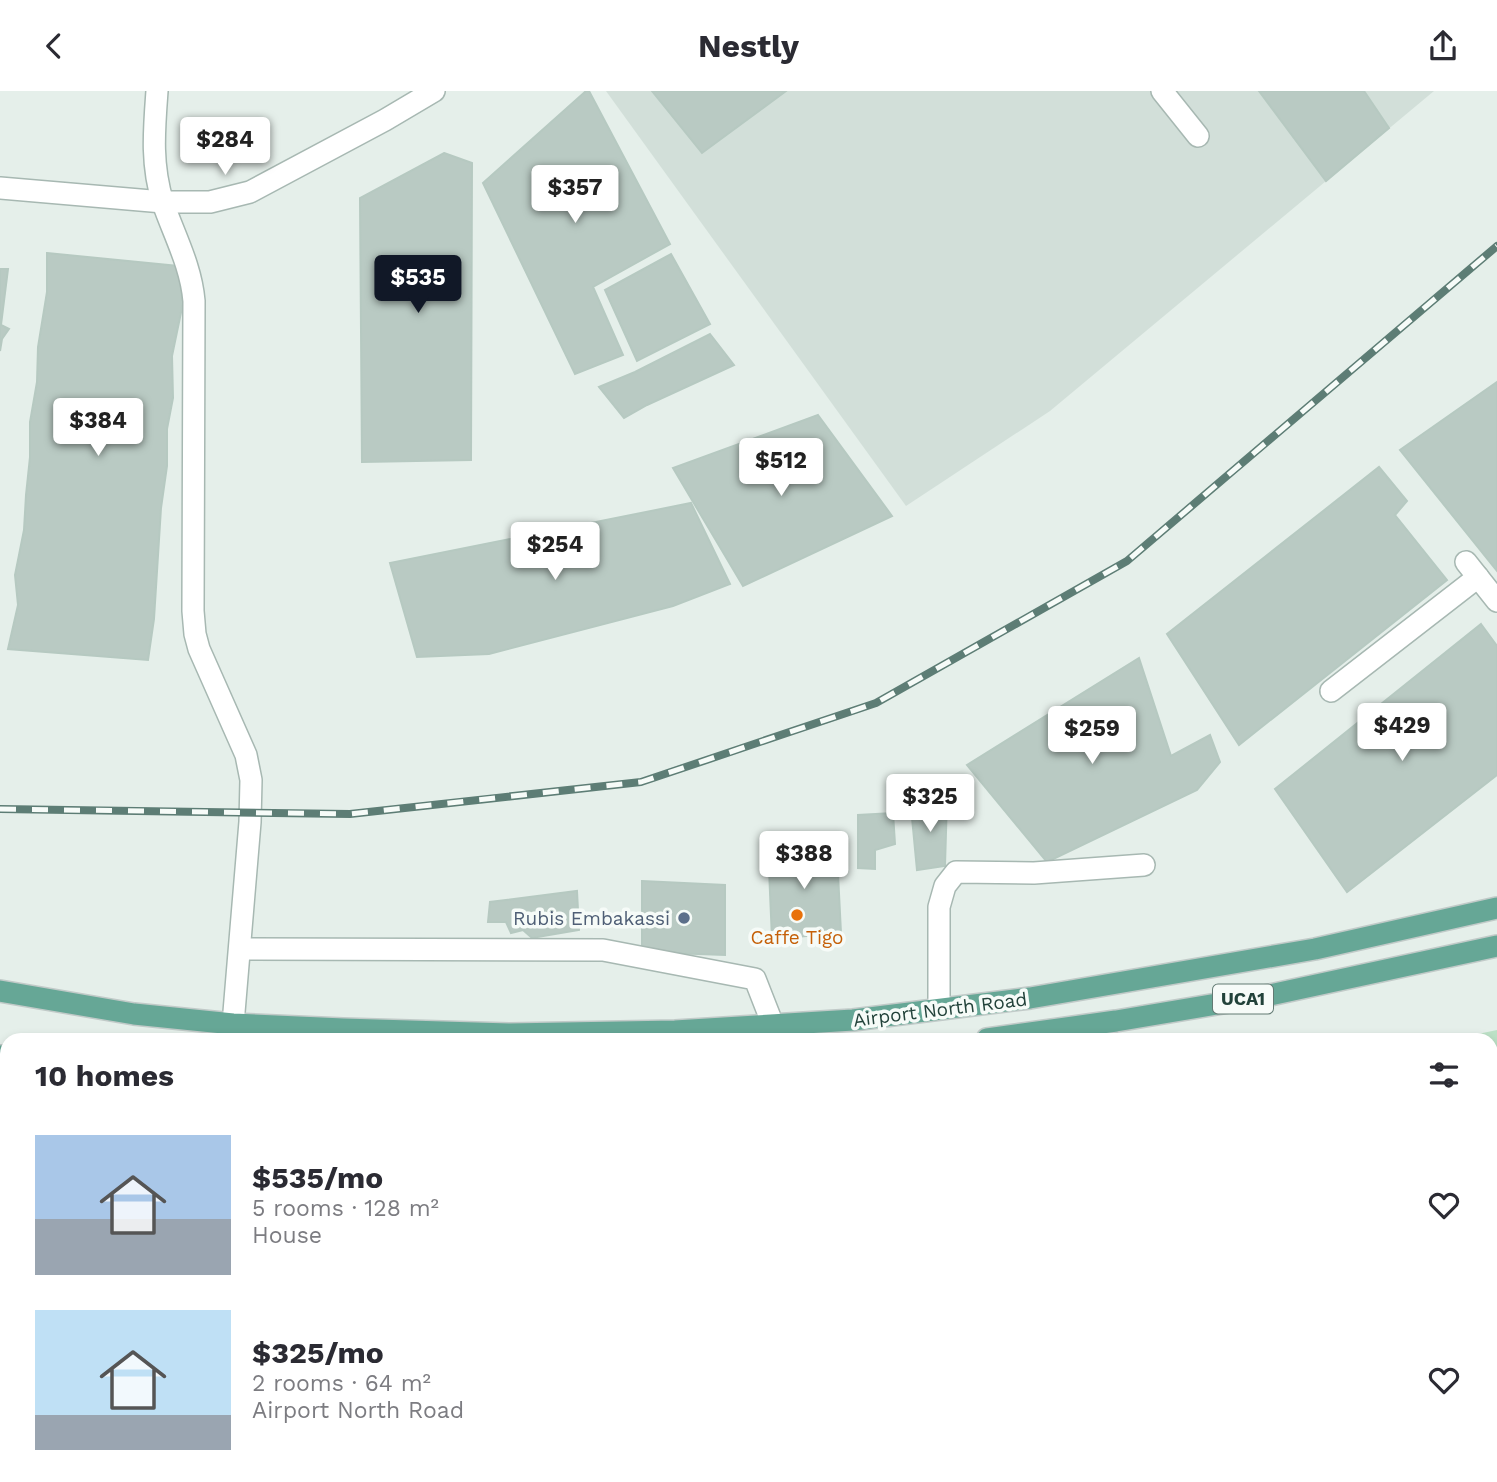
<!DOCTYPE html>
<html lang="en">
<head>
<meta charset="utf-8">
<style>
  body { margin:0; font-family:"Work Sans",sans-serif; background:#f2f2f3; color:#2b2b33; height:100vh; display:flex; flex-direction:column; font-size:26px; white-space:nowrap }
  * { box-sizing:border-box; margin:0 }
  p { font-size:23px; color:#7c7c81 }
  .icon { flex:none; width:38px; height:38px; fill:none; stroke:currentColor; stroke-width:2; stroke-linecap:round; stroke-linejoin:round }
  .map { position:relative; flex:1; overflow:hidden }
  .details { position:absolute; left:0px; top:942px; width:1498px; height:450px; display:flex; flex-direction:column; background:#fff; border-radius:21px 21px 0 0; box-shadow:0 4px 10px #0003 }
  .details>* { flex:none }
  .price { position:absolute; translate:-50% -60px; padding:0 16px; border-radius:7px; background:#fff; color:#222; font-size:23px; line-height:46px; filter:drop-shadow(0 2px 4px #0008) }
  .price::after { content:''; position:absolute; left:50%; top:42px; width:21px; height:16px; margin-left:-10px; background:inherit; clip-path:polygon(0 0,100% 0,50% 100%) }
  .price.current { background:#111827; color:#fff }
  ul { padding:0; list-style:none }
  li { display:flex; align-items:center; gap:21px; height:175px; padding:0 35px }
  li span { display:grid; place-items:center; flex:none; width:196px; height:140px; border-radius:0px; color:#555 }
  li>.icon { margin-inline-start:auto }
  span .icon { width:84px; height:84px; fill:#fffc; stroke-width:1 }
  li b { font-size:30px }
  h2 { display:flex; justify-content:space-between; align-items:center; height:84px; padding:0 35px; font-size:30px }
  header { display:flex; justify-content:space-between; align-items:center; height:91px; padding:0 35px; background:#fff; font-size:32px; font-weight:700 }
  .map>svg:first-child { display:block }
  .built { fill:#d2dfd9 }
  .green { fill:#bce1c6 }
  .building { fill:#b9cac3; stroke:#b6c9c1; stroke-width:2 }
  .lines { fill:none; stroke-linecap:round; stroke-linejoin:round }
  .minor-casing { stroke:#a7b8b2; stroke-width:24 }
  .major-casing { stroke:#c1cac8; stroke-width:24 }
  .minor { stroke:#fff; stroke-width:21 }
  .major { stroke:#66a796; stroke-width:21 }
  .rail-casing { stroke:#5d7d75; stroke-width:8 }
  .rail { stroke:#f6fbf8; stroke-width:5; stroke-dasharray:16; stroke-linecap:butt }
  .food-dot { fill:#e8710a; stroke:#f6fbf8; stroke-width:2.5 }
  .service-dot { fill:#5c6f8a; stroke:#f6fbf8; stroke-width:2.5 }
  .labels { text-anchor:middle; stroke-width:7; stroke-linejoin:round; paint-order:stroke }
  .shield { fill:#f6fbf8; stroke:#627a73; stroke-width:2 }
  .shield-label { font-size:18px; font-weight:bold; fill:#22423a }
  .service-label { font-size:19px; fill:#4e5e75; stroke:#f6fbf8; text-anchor:end }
  .food-label { font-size:19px; fill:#c56008; stroke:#f6fbf8 }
  .street-label { font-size:19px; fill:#22423a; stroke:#f6fbf8 }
</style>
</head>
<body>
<header><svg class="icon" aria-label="back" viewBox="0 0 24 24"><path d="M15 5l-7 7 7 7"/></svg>Nestly<svg class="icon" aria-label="share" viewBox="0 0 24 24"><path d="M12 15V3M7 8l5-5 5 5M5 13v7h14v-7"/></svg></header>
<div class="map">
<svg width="1497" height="1391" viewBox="0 0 1497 1391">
  <rect width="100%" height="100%" fill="#e5efea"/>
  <polygon class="built" points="606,0 1434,0 1050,320 906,415"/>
  <polygon class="green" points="1497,939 1497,1391 0,1391 0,1044 7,1044 7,1384 1491,1384 1491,948 1454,948"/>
  <g class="building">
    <polygon points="586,0 589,0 670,153 593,196 623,264 575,283 483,92"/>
    <polygon points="652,0 786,0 702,62"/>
    <polygon points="1259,0 1364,0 1389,37 1326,90"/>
    <polygon points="444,62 472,72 471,369 362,371 360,107"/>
    <polygon points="47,162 178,175 183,212 172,265 173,307 167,338 167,375 161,417 154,528 148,569 8,558 18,514 15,484 24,439 26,404 30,366 30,331 37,291 38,256 47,201"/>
    <polygon points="671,163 710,233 637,270 605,199"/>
    <polygon points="0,178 8,178 1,234 9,238 2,248 0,260"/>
    <polygon points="710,243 734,274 647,314 624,327 599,296 635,281"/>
    <polygon points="1497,291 1497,480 1400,359"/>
    <polygon points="818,324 892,425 743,495 673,377"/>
    <polygon points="1379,376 1407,410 1395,424 1447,489 1239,654 1167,543"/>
    <polygon points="691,412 730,493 673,515 489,563 417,566 390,472"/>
    <polygon points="1481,533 1497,555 1497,684 1347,801 1275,698"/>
    <polygon points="1139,567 1171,665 1210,644 1220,671 1197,699 1047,771 967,674"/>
    <polygon points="947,708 945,775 917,779 911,716"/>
    <polygon points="893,722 895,753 875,759 875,778 858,777 858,724"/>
    <polygon points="822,750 822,763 837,763 841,842 772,848 768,755"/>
    <polygon points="642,790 725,794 725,864 642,861"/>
    <polygon points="577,800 579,839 532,847 523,839 511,842 506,831 488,831 490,811"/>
  </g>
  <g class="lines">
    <defs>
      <g id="minor">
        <path d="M157 0C154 40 151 74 163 112 175 146 191 175 194 210L193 520 195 543 199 558 246 664 251 689 250 731 233 933"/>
        <polyline points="1162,0 1198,45"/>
        <polyline points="0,97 163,111 210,111 250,101 385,29 434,0"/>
        <polyline points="1466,471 1497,510"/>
        <polyline points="1331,600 1478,486"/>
        <polyline points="240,858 603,859 755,888 773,934"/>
        <polyline points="939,918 939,816 945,795 956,781 1034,782 1144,774"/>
      </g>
      <g id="major">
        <polyline points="0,900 134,923 233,933 343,938 509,943 675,940 853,929 1030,907 1315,858 1497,817"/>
        <polyline points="987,948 1116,930 1270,904 1497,855"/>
        <polyline points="0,965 7,965"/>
      </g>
    </defs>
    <use href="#minor" class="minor-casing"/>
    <use href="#major" class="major-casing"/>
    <use href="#minor" class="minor"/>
    <use href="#major" class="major"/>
    <defs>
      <polyline id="rail" points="0,718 350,723 641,691 876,612 1127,470 1497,155"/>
    </defs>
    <use href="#rail" class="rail-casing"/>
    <use href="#rail" class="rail"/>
  </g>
  <circle class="food-dot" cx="797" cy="824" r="7"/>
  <circle class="service-dot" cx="684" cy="827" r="7"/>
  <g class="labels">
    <rect class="shield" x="1213" y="893.5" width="60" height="29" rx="5"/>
    <g class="shield-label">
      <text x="1243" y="914">UCA1</text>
    </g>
    <g class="service-label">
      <text x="670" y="834">Rubis Embakassi</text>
    </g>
    <g class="food-label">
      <text x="797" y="853">Caffe Tigo</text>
    </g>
    <g class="street-label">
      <text transform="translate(940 918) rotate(-7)" y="7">Airport North Road</text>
    </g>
  </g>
</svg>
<b class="price" style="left:225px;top:86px">$284</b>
<b class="price" style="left:575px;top:134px">$357</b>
<b class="price current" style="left:418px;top:224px">$535</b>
<b class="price" style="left:98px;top:367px">$384</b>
<b class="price" style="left:781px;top:407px">$512</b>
<b class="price" style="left:555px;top:491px">$254</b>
<b class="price" style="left:1402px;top:672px">$429</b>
<b class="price" style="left:1092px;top:675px">$259</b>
<b class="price" style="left:930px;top:743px">$325</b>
<b class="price" style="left:804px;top:800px">$388</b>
<section class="details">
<h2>10 homes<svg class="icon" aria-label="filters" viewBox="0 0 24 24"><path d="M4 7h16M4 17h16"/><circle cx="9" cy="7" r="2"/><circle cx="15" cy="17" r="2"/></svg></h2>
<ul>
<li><span style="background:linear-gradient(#a9c7e8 60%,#9aa5b1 0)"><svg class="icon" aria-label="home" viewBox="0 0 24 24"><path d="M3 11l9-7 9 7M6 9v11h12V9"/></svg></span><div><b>$535/mo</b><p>5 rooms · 128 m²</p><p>House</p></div><svg class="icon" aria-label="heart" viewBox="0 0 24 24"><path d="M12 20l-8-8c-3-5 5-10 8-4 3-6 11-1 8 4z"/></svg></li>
<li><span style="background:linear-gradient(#bfe0f5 75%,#9aa5b1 0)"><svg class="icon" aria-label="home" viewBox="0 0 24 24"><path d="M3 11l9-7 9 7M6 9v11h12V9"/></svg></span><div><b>$325/mo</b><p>2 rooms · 64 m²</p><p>Airport North Road</p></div><svg class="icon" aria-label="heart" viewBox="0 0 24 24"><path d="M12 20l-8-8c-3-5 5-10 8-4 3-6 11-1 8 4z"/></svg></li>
</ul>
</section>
</div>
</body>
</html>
